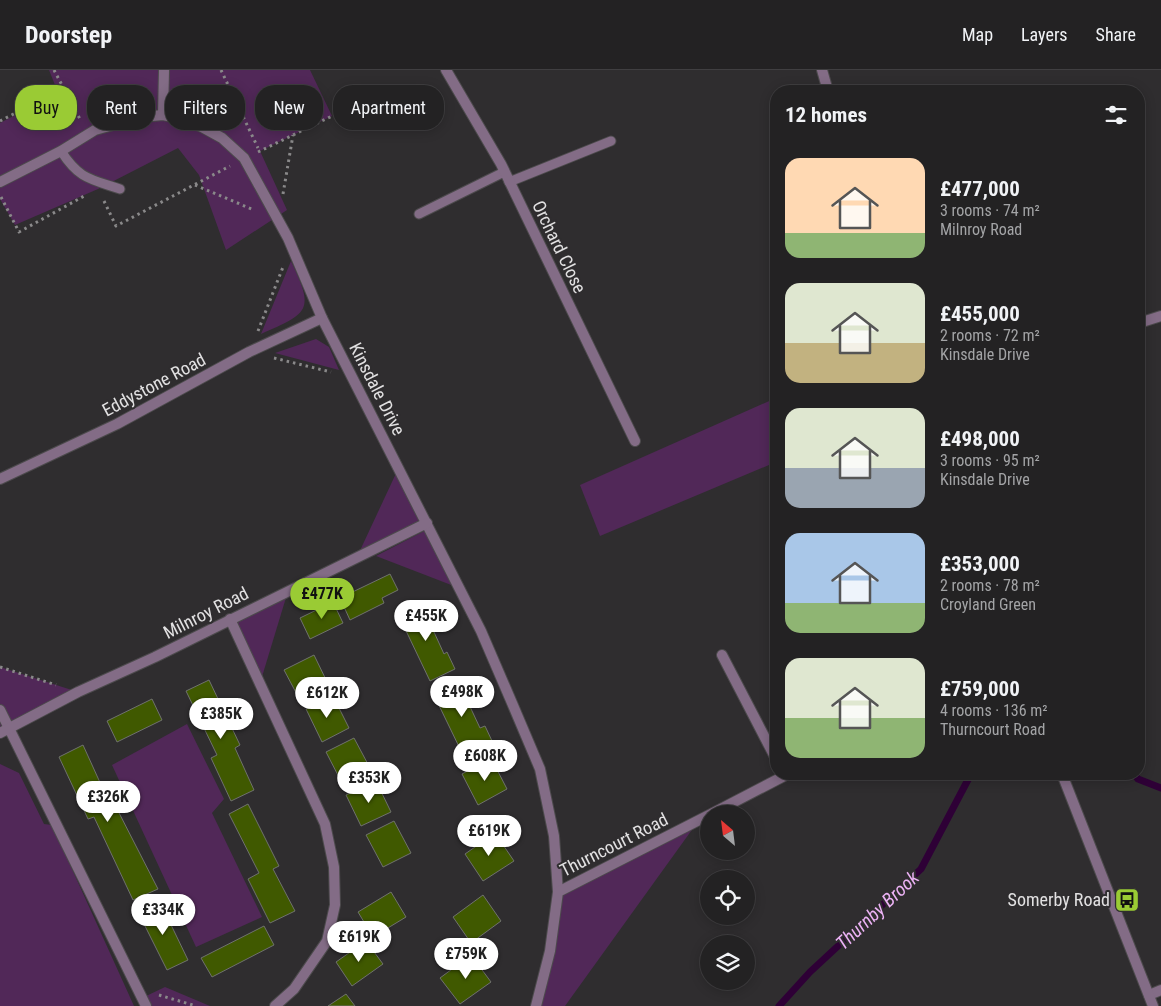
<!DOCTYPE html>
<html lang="en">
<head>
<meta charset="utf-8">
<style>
  body { margin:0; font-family:"Roboto Condensed",sans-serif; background:#2b2a2b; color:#f1f3f6; height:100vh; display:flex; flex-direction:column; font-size:19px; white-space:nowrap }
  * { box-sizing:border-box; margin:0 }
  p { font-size:16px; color:#a3a4a6 }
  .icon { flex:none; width:28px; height:28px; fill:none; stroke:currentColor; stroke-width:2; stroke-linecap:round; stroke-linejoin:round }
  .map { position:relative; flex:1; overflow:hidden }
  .panel { position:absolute; left:770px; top:15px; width:375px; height:695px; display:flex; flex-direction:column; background:#232223; border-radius:20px; box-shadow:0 2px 12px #0003,0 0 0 1px #403f41 }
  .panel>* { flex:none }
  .top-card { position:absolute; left:15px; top:15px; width:475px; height:45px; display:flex; gap:10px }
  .needle { width:32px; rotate:332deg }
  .controls { position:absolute; left:700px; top:735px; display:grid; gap:10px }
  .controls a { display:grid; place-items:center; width:55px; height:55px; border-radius:50%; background:#232223; box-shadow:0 2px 12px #0003,0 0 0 1px #403f41; font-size:25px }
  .price { position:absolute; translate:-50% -42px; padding:0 11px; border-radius:18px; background:#fff; color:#222; font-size:16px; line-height:32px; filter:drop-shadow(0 1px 2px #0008) }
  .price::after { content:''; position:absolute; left:50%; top:30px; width:15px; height:11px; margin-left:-8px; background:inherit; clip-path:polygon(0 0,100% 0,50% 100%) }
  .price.on { background:#9acb34; color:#111 }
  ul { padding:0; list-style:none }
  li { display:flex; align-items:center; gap:15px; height:125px; padding:0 15px }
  li span { display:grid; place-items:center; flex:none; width:140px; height:100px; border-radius:15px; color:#555 }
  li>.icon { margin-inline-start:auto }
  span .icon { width:60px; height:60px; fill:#fffc; stroke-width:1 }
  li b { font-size:21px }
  h2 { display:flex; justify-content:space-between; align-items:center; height:60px; padding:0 15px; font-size:21px }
  .pill { padding:0 18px; border-radius:20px; background:#232223; box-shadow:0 2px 12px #0003,0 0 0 1px #403f41; font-size:18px; line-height:45px }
  .pill.on { background:#9acb34; color:#111 }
  header { display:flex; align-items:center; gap:30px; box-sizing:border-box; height:70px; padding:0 25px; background:#232223; border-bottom:1px solid #403f41 }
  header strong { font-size:24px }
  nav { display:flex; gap:28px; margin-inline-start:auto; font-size:18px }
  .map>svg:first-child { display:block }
  .green { fill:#512858 }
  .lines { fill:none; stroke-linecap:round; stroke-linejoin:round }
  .stream { stroke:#2e0036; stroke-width:7 }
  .building { fill:#405900; stroke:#6f716e }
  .service-casing { stroke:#4c4a4c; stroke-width:11 }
  .minor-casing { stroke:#4c4a4c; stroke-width:12 }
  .tertiary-casing { stroke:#4c4a4c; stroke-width:12 }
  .path { stroke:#8a898a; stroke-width:3; stroke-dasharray:2.5 4; stroke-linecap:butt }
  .service { stroke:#836c86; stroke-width:9 }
  .minor { stroke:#836c86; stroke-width:10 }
  .tertiary { stroke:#836c86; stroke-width:10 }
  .labels { text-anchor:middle; stroke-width:4; stroke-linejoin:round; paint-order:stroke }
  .street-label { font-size:18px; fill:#e2e1e2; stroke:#2f2d2f }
  .poi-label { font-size:18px; fill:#e2e1e2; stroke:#2f2d2f; text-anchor:end }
  .water-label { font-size:19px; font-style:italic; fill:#ecb2f5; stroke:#2f2d2f }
</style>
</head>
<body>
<header>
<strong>Doorstep</strong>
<nav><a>Map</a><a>Layers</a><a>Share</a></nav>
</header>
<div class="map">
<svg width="1161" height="936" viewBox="0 0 1161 936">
  <rect width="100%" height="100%" fill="#2f2d2f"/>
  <g class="green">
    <polygon points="49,0 310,0 332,46 260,81 287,140 226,180 199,105 178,78 98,119 15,155 0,129 0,53 25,40 57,20"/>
    <path d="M291 191C315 241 309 243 261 264Z"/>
    <polygon points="316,269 329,277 339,300 275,283"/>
    <polygon points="776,328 776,392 600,466 580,415"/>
    <polygon points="399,397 426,451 357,487"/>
    <polygon points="430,458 459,518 376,486"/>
    <polygon points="288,521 261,610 230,549"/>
    <polygon points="0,597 78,622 0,662"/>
    <polygon points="187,654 224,729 212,743 262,847 196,877 112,695"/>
    <polygon points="0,694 19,703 44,754 52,755 134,936 0,936"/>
    <polygon points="699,750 565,936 538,936 558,822"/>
    <polygon points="165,917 210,936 146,936 142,928"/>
  </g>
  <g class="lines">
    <g class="stream">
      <polyline points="1134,704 1138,709 1161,718"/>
      <polyline points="779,936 810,902 921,799 971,704"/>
    </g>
  </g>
  <g class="building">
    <polygon points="390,504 398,520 382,528 384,533 350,550 340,528"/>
    <polygon points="333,532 343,553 310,569 300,548"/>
    <polygon points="424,532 432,549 429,551 444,584 447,582 455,599 430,611 398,544"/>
    <polygon points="314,585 330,618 301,632 284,600"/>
    <polygon points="460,608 468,624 465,626 480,658 485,656 493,673 464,687 432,621"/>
    <polygon points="209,610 240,675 235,678 254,720 231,731 211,688 217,685 186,621"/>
    <polygon points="333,626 349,658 322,672 306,639"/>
    <polygon points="152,629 162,650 117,672 107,651"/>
    <polygon points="354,668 370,698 342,713 326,682"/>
    <polygon points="83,675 112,739 116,737 158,819 133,830 94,747 88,749 59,687"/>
    <polygon points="491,688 507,719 478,735 462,704"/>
    <polygon points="376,711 391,742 361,756 346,725"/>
    <polygon points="248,734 279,796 273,799 295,841 270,853 248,809 259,803 229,744"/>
    <polygon points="394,751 411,783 383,797 366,765"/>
    <polygon points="495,763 514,791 483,811 465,784"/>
    <polygon points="391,822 406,847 373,867 358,842"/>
    <polygon points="483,825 501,851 471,873 453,847"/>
    <polygon points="160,832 188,890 167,900 138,842"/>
    <polygon points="264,856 274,875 212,907 201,888"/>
    <polygon points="366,871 383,894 352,916 336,892"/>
    <polygon points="471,885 491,912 460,934 440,908"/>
    <polygon points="346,924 355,936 328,936"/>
  </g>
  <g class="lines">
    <defs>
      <g id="service">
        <path d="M61 81C79 109 90 109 120 119"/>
        <polyline points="509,112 611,71"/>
        <polyline points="419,144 504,102"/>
      </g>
      <g id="minor">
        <polyline points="446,0 501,94 635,371"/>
        <polyline points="163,45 164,0"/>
        <polyline points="0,112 61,81 95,60 142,47 163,45 181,49 202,57 222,68 244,88 288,168 322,248 481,561 512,633 540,699 554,766 558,822"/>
        <polyline points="1139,253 1161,246"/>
        <polyline points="0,409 117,354 249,282 322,248"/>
        <polyline points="230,549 325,754 334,797 335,835 327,871 294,919 275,936"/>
        <polyline points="722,585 776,689"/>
        <polyline points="0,640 146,936"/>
        <polyline points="0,663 78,622 155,587 427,453"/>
        <polyline points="711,744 788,704"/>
        <polyline points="1149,925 1161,920"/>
        <polyline points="536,936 550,881 558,822 709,745"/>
      </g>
      <g id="tertiary">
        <polyline points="822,0 828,21"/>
        <polyline points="1062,704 1153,936"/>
      </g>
    </defs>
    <use href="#service" class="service-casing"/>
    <use href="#minor" class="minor-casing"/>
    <use href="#tertiary" class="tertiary-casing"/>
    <g class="path">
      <polyline points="54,0 81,51"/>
      <polyline points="221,0 258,78"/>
      <polyline points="0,51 64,18"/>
      <polyline points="258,82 332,46"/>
      <polyline points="195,115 254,140"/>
      <polyline points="283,124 293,65"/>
      <polyline points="1,127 19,162 86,125"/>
      <polyline points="104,131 116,156 230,96"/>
      <polyline points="258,261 283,197"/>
      <polyline points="274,288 331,302"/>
      <polyline points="0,597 56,615"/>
      <polyline points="159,925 196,936"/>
    </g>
    <use href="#service" class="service"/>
    <use href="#minor" class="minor"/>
    <use href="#tertiary" class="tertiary"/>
  </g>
  <defs>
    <symbol id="bus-square" viewBox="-11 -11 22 22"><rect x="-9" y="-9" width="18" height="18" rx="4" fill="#9acb34" stroke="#2f2d2f"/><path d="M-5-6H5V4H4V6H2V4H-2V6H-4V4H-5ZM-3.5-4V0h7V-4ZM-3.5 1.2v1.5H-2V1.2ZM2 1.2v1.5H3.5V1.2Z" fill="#111"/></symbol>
  </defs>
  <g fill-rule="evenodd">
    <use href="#bus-square" x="1113" y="816" width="28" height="28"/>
  </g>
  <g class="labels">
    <g class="street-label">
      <text transform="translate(559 177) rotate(64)" y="6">Orchard Close</text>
      <text transform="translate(154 315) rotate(-28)" y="6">Eddystone Road</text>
      <text transform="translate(377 319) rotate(63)" y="6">Kinsdale Drive</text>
      <text transform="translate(206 543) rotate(-27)" y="6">Milnroy Road</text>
      <text transform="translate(614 775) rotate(-27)" y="6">Thurncourt Road</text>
    </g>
    <g class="poi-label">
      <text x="1110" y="836">Somerby Road</text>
    </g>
    <g class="water-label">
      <text transform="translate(877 840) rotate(-43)" y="7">Thurnby Brook</text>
    </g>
  </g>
</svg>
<div class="controls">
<a><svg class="needle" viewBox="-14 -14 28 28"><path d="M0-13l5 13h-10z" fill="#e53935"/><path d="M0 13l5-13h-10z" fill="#a3a4a6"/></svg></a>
<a><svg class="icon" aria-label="locate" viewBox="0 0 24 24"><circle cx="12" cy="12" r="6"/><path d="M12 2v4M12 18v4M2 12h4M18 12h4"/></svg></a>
<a><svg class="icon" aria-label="layers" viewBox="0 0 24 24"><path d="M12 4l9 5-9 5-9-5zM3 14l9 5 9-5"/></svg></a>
</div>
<b class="price on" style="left:322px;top:550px">£477K</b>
<b class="price" style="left:426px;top:572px">£455K</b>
<b class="price" style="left:462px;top:648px">£498K</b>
<b class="price" style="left:327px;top:649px">£612K</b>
<b class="price" style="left:221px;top:670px">£385K</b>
<b class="price" style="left:485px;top:712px">£608K</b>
<b class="price" style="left:369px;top:734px">£353K</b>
<b class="price" style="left:108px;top:753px">£326K</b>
<b class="price" style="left:489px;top:787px">£619K</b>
<b class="price" style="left:163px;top:866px">£334K</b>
<b class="price" style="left:359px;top:893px">£619K</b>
<b class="price" style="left:466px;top:910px">£759K</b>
<div class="top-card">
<a class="pill on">Buy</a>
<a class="pill">Rent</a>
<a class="pill">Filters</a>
<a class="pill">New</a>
<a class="pill">Apartment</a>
</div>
<section class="panel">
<h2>12 homes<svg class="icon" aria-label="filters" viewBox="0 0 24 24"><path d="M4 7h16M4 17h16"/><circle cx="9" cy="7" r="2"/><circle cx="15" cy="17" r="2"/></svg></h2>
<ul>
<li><span style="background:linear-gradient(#ffd9b3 75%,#8fb573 0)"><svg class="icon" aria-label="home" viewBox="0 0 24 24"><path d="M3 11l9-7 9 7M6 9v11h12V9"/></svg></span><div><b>£477,000</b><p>3 rooms · 74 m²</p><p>Milnroy Road</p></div></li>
<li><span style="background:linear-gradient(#dfe7d0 60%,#c2b280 0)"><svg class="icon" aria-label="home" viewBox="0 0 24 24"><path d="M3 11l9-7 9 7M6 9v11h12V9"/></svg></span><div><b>£455,000</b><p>2 rooms · 72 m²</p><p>Kinsdale Drive</p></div></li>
<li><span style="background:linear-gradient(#dfe7d0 60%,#9aa5b1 0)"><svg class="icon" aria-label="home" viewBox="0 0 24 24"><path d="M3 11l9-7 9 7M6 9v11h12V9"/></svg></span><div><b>£498,000</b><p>3 rooms · 95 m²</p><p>Kinsdale Drive</p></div></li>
<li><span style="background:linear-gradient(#a9c7e8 70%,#8fb573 0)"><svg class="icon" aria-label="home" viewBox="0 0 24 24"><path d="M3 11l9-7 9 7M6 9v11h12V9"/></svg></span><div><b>£353,000</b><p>2 rooms · 78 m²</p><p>Croyland Green</p></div></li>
<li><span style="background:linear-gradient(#dfe7d0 60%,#8fb573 0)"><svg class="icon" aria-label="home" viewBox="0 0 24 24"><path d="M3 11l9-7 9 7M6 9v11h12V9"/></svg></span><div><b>£759,000</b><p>4 rooms · 136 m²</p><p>Thurncourt Road</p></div></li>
</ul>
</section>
</div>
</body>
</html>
